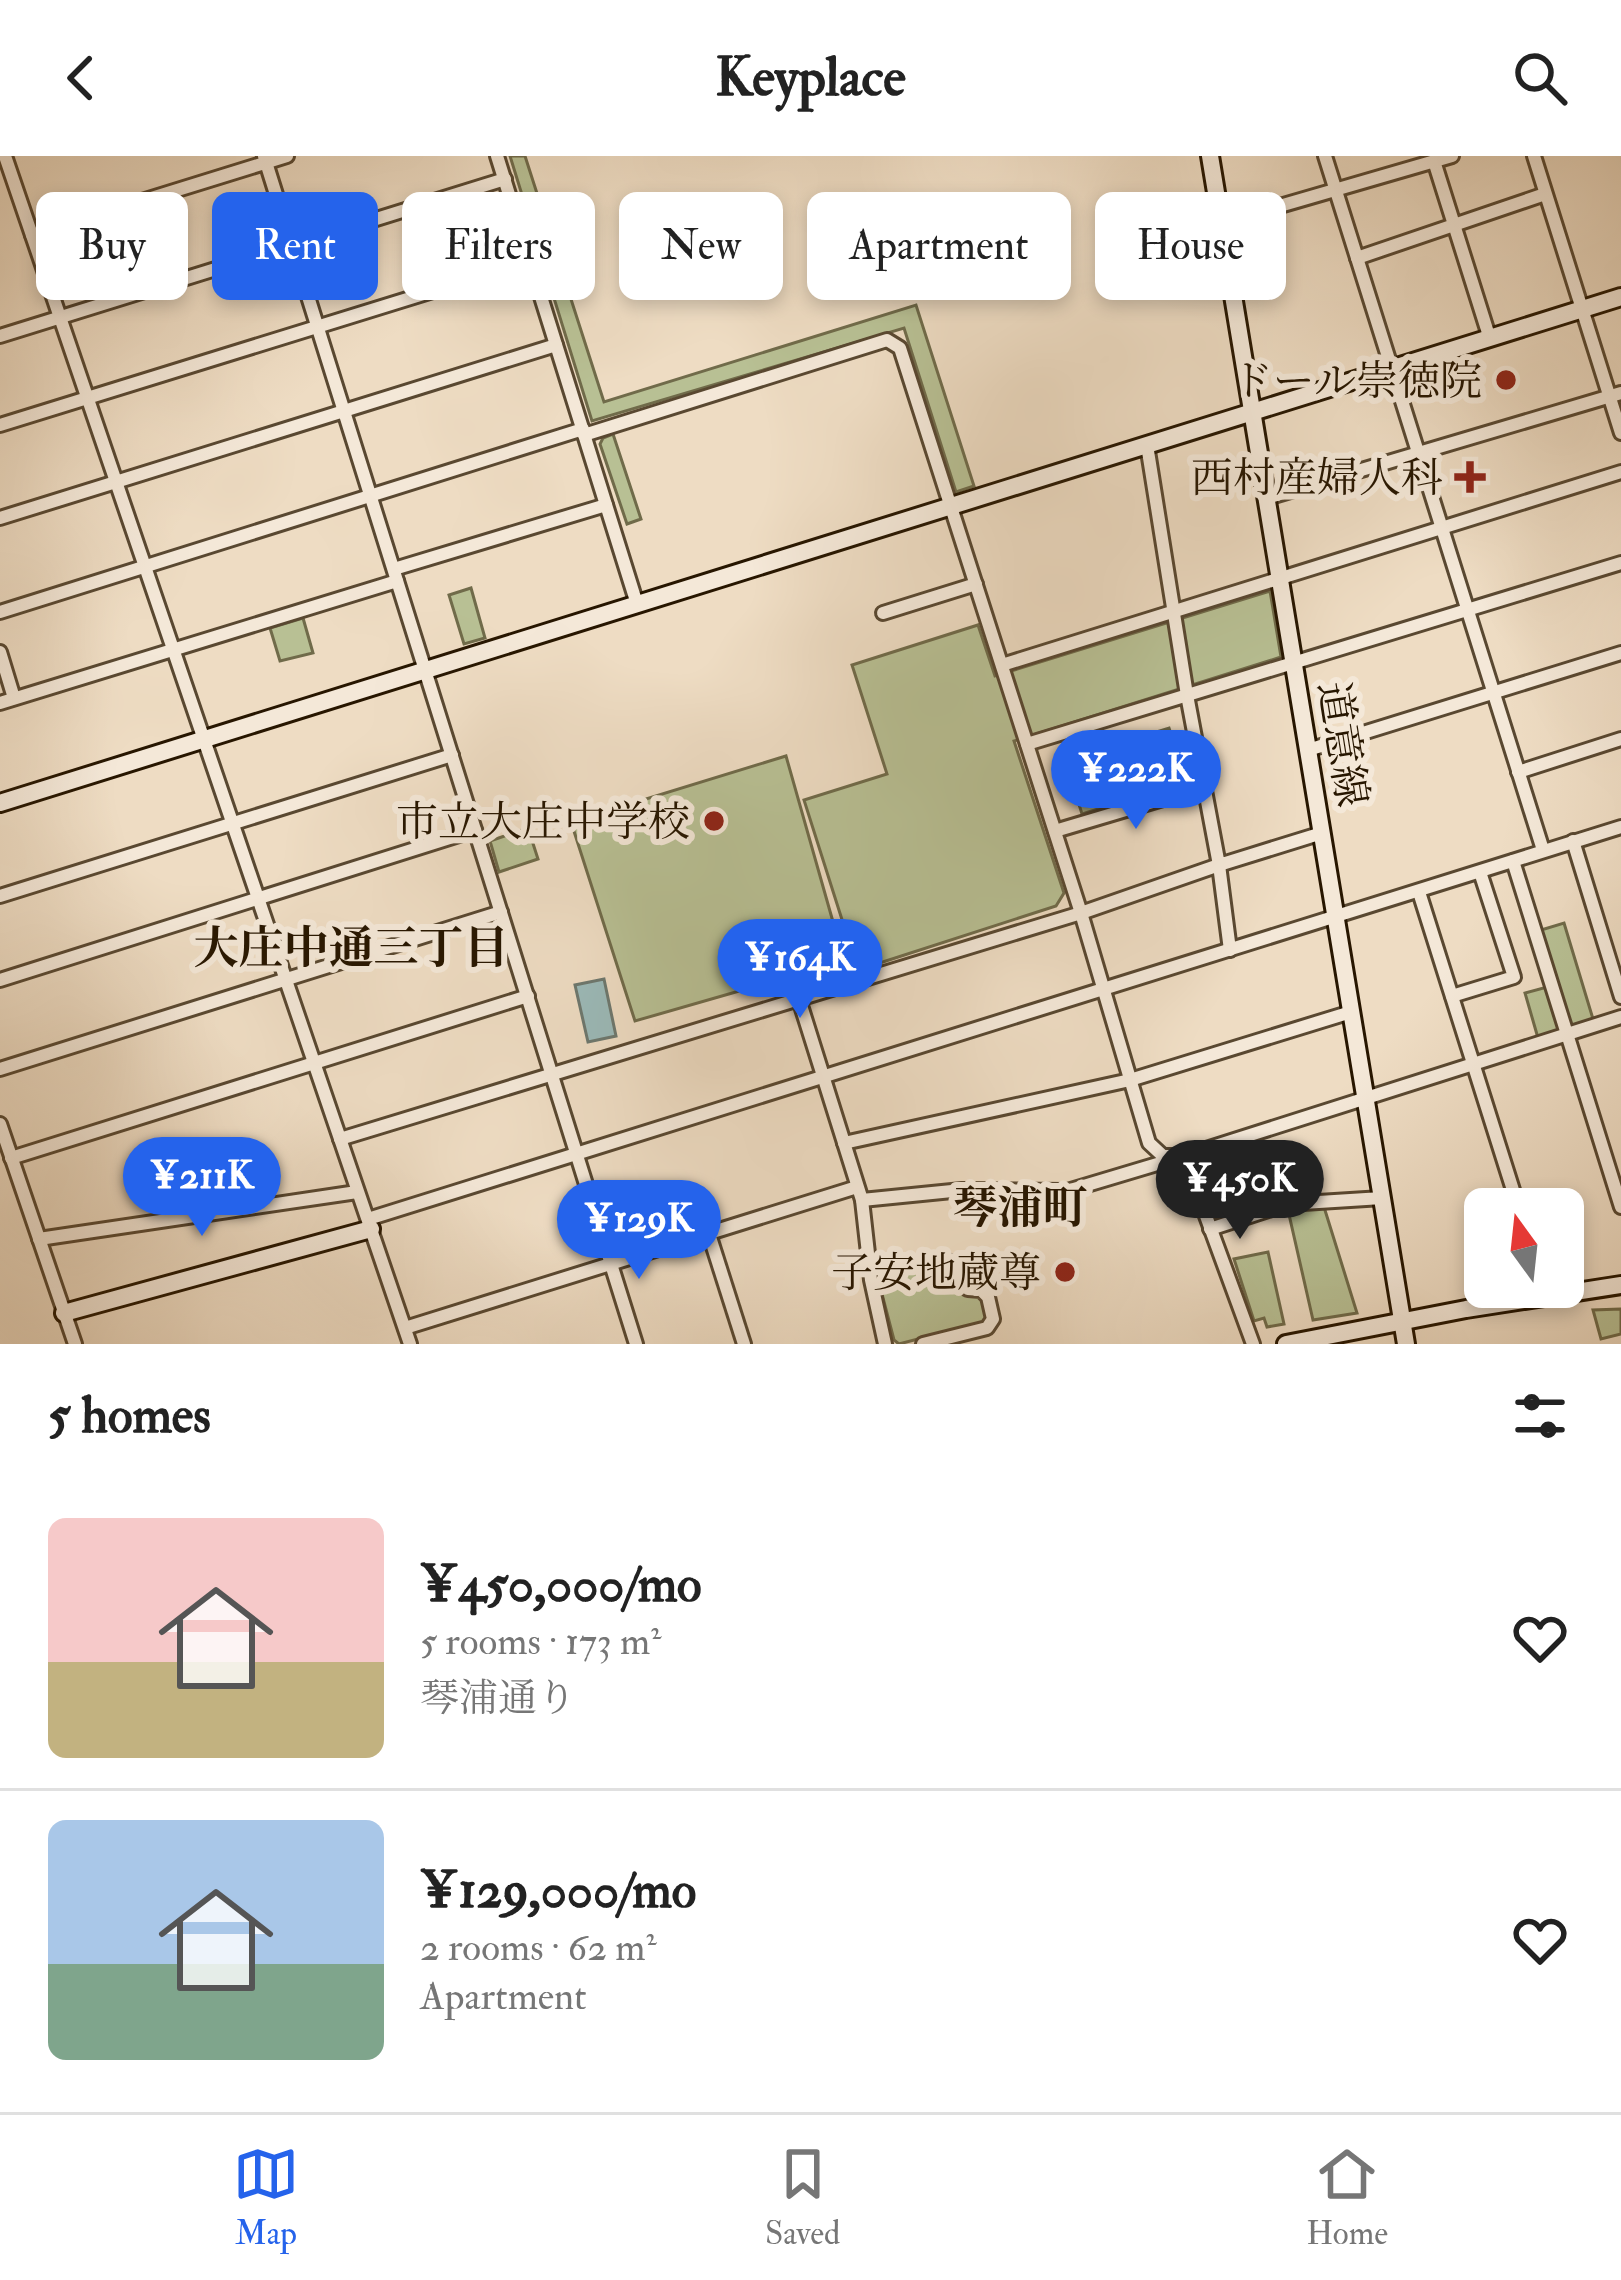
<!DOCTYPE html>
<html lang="en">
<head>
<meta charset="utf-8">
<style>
  body { margin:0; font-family:"IM FELL Double Pica","Noto Serif JP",serif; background:#f6f6f6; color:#222; height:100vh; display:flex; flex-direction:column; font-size:45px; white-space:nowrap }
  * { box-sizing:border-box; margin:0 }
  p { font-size:39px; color:#767676 }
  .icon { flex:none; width:66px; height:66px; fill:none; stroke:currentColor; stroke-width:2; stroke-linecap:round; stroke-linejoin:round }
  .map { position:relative; height:1188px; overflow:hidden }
  .panel { display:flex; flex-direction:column; background:#fff; flex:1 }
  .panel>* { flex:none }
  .top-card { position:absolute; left:36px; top:36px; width:1551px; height:108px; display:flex; gap:24px }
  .needle { width:78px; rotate:345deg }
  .fabs { position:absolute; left:1464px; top:1032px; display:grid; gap:24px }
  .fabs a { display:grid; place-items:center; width:120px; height:120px; border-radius:18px; background:#fff; box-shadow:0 6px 18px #0003; font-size:60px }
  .price { position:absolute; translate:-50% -102px; padding:0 27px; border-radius:42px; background:#2563eb; color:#fff; font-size:39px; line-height:78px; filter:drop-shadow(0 3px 6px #0008) }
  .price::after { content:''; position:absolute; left:50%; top:72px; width:36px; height:27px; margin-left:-18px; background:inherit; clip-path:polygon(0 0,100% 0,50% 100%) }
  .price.selected { background:#222; color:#fff }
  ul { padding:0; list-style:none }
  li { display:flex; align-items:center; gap:36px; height:300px; padding:0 48px }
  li+li { border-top:3px solid #e0e0e0 }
  li span { display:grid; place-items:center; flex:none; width:336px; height:240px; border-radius:18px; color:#555 }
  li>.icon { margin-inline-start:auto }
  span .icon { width:144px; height:144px; fill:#fffc; stroke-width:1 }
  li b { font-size:51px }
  h2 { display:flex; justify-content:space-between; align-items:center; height:144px; padding:0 48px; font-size:51px }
  .pill { padding:0 42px; border-radius:18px; background:#fff; box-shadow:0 6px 18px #0003; font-size:42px; line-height:108px }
  .pill.selected { background:#2563eb; color:#fff }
  header { display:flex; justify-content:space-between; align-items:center; height:156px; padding:0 48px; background:#fff; font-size:54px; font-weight:700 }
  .tabs { display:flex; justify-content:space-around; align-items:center; height:168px; border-top:3px solid #e0e0e0; background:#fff; font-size:33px; color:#767676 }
  .tabs a { display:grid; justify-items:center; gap:6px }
  .tabs .selected { color:#2563eb }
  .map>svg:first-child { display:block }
  .green { fill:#b8c094; stroke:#706b4a; stroke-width:3 }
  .water { fill:#9bbab9; stroke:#6d786f; stroke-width:3 }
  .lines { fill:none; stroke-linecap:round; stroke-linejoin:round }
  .street-casing { stroke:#594831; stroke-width:18 }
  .secondary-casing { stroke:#271600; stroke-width:22 }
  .street { stroke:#f4e8d8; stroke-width:12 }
  .secondary { stroke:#f4e8d8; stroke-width:16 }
  .poi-dot { fill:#8f2418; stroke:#f4e8d8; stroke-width:4.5 }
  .labels { text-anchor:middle; stroke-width:12; stroke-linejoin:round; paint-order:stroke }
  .poi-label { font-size:42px; fill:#271600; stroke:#f4e8d8; text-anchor:end }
  .street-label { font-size:42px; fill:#271600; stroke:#f4e8d8 }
  .neighbourhood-label { font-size:45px; font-weight:bold; fill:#271600; stroke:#f4e8d8 }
</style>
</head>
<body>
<header><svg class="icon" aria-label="back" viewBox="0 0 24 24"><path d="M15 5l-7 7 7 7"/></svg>Keyplace<svg class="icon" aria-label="search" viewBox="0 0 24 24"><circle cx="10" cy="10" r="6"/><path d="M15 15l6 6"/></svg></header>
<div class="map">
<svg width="1621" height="1188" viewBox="0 0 1621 1188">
  <rect width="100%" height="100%" fill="#eedcc3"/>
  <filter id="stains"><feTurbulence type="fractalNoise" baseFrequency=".00167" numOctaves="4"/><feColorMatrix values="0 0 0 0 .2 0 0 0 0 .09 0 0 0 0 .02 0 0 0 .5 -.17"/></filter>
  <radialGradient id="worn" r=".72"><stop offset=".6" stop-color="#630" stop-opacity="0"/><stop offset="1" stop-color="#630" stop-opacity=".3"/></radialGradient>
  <g class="green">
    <polygon points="510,0 525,0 604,246 916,149 974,330 956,336 904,172 592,265"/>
    <polygon points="613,278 641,363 627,368 600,288 603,282"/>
    <polygon points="471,432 485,482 464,488 449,439"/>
    <polygon points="1270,435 1281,501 1014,585 1064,737 1056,750 858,814 804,644 887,618 852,509 978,469 995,520"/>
    <polygon points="303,462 313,497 280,505 270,472"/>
    <polygon points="1169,572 1186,626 1082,658 1065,604"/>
    <polygon points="786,600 839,787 819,812 635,865 571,666"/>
    <polygon points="528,672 538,703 499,716 490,685"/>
    <polygon points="1564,767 1593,863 1571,870 1541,774"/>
    <polygon points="1547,831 1560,875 1538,882 1525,837"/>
    <polygon points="1324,1051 1357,1157 1313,1164 1288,1054"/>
    <polygon points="1268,1096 1284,1168 1267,1171 1264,1162 1254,1165 1234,1103"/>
    <path d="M947 1107C969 1116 983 1136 988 1159L983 1166 899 1188 894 1184 877 1119 880 1115Z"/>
    <polygon points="1621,1153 1621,1178 1601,1183 1593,1154"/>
  </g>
  <polygon class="water" points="604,823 616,880 588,886 575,829"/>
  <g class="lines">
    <defs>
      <g id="street">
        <polyline points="5,0 410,1188"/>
        <polyline points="264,0 636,1188"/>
        <polyline points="497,0 637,448"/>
        <polyline points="1325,0 1543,694"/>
        <polyline points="1534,0 1621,277"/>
        <polyline points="1434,5 1490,183"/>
        <polyline points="1221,67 1452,0"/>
        <polyline points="32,79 287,0"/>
        <polyline points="1357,102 1545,38"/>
        <polyline points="0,180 505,23"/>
        <polyline points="0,269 530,105"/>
        <polyline points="584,279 887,184 900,192 1081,757 1149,987 1163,1000 1184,1000 1621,861"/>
        <polyline points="1147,289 1187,539 1219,709 1322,677"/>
        <polyline points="1267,342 1621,237"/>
        <polyline points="0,362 556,189"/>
        <polyline points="394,413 606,349"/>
        <polyline points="0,456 583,273"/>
        <polyline points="883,457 976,428"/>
        <polyline points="0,496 14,542"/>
        <polyline points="1002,509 1621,316"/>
        <polyline points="0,547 397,425"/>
        <polyline points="1027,588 1621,407"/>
        <polyline points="1308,594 1621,497"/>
        <polyline points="1518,616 1621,583"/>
        <polyline points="1055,675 1203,631"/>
        <polyline points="1573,685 1621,841"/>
        <polyline points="1513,705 1621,1051"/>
        <polyline points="1419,736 1519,1053"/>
        <polyline points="0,740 452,599"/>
        <polyline points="0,824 475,674"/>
        <polyline points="798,840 862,1044 871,1124 885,1188"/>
        <polyline points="1452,840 1514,821 1480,716"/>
        <polyline points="0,913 501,756"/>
        <polyline points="0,968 75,1188"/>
        <polyline points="340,983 1081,757 1219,709 1230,794"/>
        <polyline points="844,987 1130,924 1351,856"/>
        <polyline points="11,1002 528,840"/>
        <polyline points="862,1044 962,1034 1067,1035 1184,1000 1253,1188"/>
        <polyline points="368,1063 1621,671"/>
        <polyline points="1210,1073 1287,1048 1382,1042"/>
        <polyline points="709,1078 744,1188"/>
        <polyline points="39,1083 357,1036"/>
        <polyline points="870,1113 947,1105 963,1111 968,1133 981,1134 988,1141 993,1163 987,1172 923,1188"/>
        <polyline points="405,1172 857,1031"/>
      </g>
      <g id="secondary">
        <polyline points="1210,0 1406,1188"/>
        <polyline points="0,647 1621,141"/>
        <polyline points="64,1157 371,1073"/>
        <polyline points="1286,1188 1466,1153 1621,1129"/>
      </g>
    </defs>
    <use href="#street" class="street-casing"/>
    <use href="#secondary" class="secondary-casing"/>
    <use href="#street" class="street"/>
    <use href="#secondary" class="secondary"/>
  </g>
  <g class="poi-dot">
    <circle cx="1506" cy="224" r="12"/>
    <path d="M1464 303h12v12h12v12h-12v12h-12v-12h-12v-12h12z"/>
    <circle cx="714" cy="665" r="12"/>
    <circle cx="1065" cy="1116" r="12"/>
  </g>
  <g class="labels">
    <g class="poi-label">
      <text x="1482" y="239">ドール崇徳院</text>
      <text x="1443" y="336">西村産婦人科</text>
      <text x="690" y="680">市立大庄中学校</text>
      <text x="1041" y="1131">子安地蔵尊</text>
    </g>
    <g class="street-label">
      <text transform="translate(1344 588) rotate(81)" y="15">道意線</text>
    </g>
    <g class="neighbourhood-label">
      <text x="351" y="807">大庄中通三丁目</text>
      <text x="1020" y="1067">琴浦町</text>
    </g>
  </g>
  <rect width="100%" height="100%" filter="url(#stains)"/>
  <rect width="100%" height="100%" fill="url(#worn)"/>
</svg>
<div class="fabs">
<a><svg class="needle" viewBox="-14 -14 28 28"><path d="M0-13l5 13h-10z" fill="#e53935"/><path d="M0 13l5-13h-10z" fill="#767676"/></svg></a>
</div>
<b class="price" style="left:1136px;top:676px">¥222K</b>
<b class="price" style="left:800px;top:865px">¥164K</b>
<b class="price" style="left:202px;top:1083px">¥211K</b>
<b class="price selected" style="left:1240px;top:1086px">¥450K</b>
<b class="price" style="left:639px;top:1126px">¥129K</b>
<div class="top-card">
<a class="pill">Buy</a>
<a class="pill selected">Rent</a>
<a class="pill">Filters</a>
<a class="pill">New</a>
<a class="pill">Apartment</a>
<a class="pill">House</a>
</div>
</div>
<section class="panel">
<h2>5 homes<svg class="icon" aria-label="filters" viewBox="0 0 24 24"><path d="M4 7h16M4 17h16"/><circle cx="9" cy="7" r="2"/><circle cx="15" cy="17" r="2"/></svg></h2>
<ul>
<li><span style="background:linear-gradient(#f6c9c9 60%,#c2b280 0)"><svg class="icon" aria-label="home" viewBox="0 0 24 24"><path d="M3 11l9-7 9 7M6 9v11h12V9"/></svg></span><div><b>¥450,000/mo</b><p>5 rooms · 173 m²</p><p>琴浦通り</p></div><svg class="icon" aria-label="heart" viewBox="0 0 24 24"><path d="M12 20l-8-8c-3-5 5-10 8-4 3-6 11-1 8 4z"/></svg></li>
<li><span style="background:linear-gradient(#a9c7e8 60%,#7fa58c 0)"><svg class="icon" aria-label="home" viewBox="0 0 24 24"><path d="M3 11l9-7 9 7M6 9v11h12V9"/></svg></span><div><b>¥129,000/mo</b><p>2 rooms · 62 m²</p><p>Apartment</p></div><svg class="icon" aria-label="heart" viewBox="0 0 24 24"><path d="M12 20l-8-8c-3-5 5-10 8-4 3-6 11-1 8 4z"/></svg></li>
</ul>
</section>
<nav class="tabs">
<a class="selected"><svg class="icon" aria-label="map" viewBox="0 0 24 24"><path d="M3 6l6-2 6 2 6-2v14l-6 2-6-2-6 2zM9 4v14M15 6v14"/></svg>Map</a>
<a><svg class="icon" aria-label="saved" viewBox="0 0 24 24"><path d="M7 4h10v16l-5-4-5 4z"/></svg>Saved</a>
<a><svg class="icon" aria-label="home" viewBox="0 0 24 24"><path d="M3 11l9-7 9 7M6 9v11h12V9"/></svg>Home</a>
</nav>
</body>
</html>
